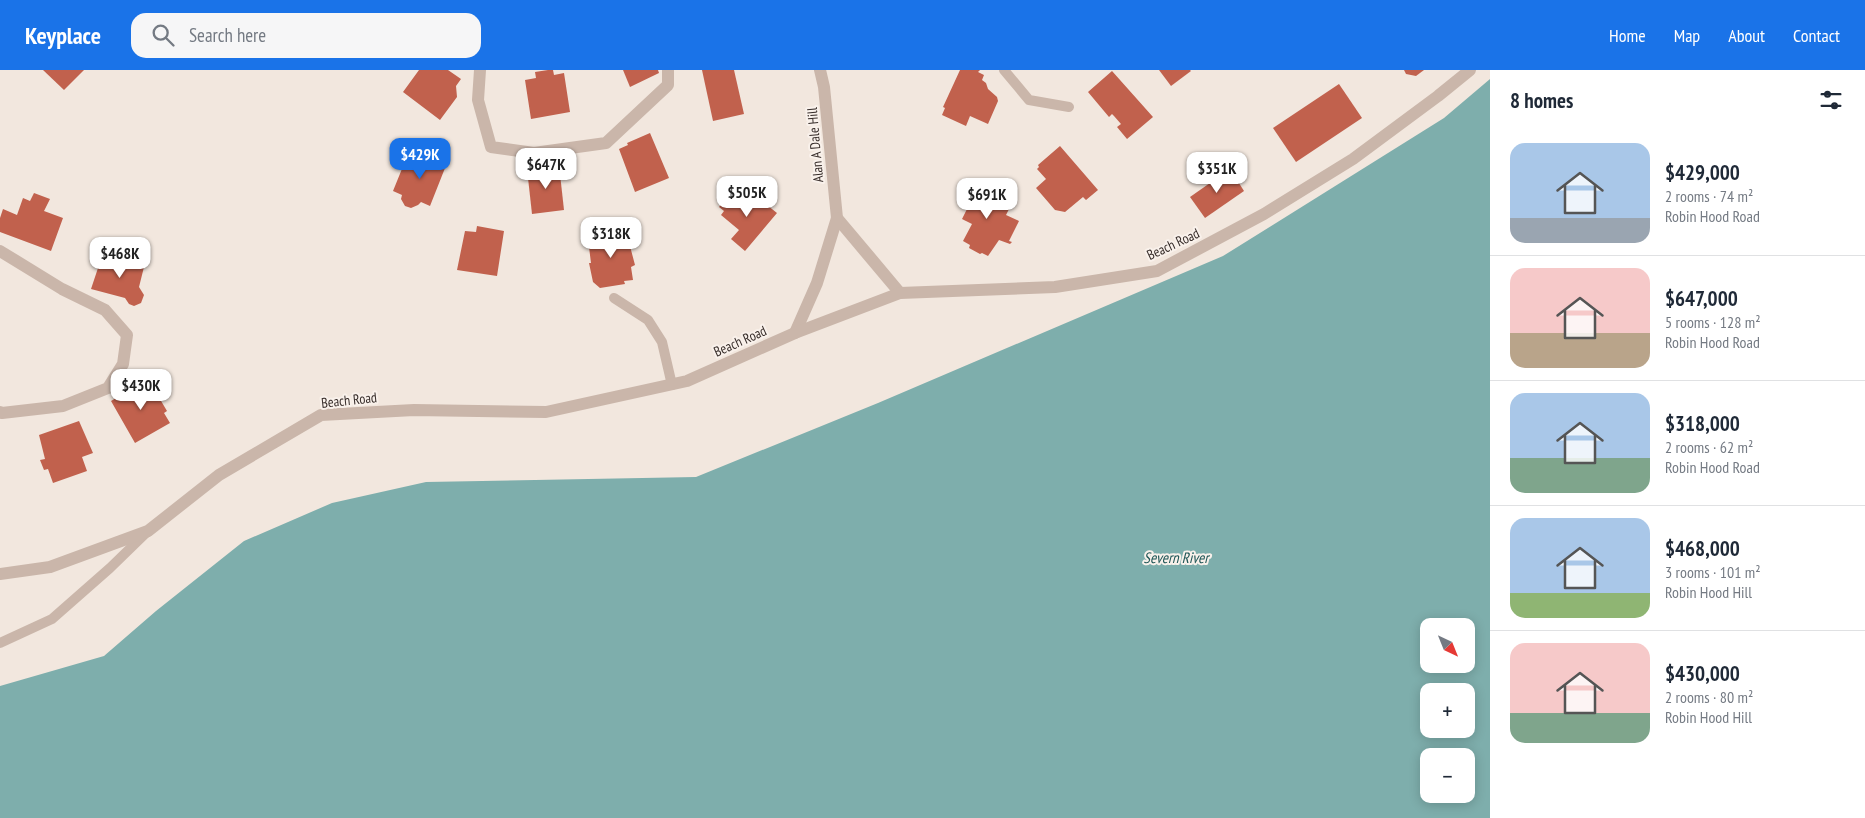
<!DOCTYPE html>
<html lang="en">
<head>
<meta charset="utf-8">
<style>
  body { margin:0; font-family:"PT Sans Narrow",sans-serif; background:#f6f6f7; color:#1f2937; height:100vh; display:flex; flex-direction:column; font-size:19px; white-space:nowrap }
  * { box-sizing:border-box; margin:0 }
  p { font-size:16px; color:#747a83 }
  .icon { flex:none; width:28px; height:28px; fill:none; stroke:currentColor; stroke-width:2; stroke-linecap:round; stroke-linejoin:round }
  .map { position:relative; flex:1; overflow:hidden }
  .drawer { display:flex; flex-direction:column; background:#fff; width:375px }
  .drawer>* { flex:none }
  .needle { width:32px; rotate:137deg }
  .fabs { position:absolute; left:1420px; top:548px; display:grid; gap:10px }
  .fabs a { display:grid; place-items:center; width:55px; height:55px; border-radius:10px; background:#fff; box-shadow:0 2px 12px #0003; font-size:25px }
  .price { position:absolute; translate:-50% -42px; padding:0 11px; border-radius:10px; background:#fff; color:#222; font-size:16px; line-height:32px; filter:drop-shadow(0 1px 2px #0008) }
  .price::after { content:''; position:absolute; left:50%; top:30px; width:15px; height:11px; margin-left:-8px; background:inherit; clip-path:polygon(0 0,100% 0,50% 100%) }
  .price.on { background:#1a73e8; color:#fff }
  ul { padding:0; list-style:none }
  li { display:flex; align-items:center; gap:15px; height:125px; padding:0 20px }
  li+li { border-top:1px solid #e0e1e3 }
  li span { display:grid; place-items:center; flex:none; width:140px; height:100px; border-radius:15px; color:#555 }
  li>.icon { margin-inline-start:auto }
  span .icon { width:60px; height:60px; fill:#fffc; stroke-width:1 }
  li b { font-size:21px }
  h2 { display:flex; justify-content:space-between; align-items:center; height:60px; padding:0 20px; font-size:21px }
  header { display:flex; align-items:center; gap:30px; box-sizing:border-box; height:70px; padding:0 25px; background:#1a73e8; color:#fff }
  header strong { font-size:24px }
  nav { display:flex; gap:28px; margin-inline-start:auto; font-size:18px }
  .search { width:350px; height:45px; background:#f6f6f7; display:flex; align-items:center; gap:12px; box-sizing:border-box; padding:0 18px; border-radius:15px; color:#747a83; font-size:19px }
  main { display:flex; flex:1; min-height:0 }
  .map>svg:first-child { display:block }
  .water { fill:#7eaeac; fill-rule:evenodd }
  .building { fill:#c1614d }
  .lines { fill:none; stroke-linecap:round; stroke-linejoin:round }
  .service { stroke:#cab6aa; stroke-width:10 }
  .minor { stroke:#cab6aa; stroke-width:12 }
  .labels { text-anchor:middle; stroke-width:4; stroke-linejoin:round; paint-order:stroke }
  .street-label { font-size:14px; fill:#372d2a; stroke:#f9f1eb }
  .water-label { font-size:15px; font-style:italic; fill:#205757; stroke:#f9f1eb }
</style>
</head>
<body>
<header>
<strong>Keyplace</strong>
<div class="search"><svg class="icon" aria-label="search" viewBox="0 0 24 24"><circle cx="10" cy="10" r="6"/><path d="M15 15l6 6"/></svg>Search here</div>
<nav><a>Home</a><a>Map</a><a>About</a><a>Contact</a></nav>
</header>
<main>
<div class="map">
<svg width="1490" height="748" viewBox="0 0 1490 748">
  <rect width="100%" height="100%" fill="#f2e7de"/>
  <path class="water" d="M1490 9V748H0V616L104 586 156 541 244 471 332 433 426 412 696 407 878 333 1223 186 1444 48ZM1429 556H1466V594H1429ZM1429 621H1466V659H1429ZM1429 686H1466V724H1429Z"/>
  <g class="building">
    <polygon points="43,0 84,0 64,20"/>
    <polygon points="419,0 448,0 461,9 456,16 457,27 440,50 403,22"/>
    <polygon points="548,0 553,0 554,5 564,3 570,42 531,49 525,10 536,8 535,2"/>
    <polygon points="623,0 658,0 659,3 630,17"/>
    <polygon points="702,0 734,0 744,44 713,51"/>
    <polygon points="960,0 980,0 978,2 984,5 982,10 986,13 988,19 997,27 998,31 988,54 970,46 966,56 942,45 945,38 943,37"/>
    <polygon points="1159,0 1190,0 1191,1 1171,16"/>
    <polygon points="1404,0 1424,0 1416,6 1406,4"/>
    <polygon points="1112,1 1153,47 1127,69 1117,57 1121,54 1114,46 1112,44 1109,47 1088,22"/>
    <polygon points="1339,14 1362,48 1296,92 1273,58"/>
    <polygon points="650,63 669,108 635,122 619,79 628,75 627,73"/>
    <polygon points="1060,76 1098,120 1086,130 1083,127 1065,142 1055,140 1036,118 1046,109 1037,99 1039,97 1038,95"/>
    <polygon points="422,82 447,93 430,136 421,132 418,135 411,138 405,136 401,129 402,125 393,121 408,84 419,88"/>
    <polygon points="559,95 564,140 532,144 527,99"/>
    <polygon points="1230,99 1244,121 1205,148 1190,127"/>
    <polygon points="977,114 1012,133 1006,145 1019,151 1009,171 1012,172 1010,174 999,170 988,186 982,183 980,184 969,178 970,175 963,171 972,154 962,149 968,137 965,134 963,126 969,116"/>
    <polygon points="751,122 777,143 745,181 731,169 739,160 721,145 724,141 719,137 727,127 731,130 736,124 744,130"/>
    <polygon points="34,123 50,129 44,141 63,148 51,181 0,162 0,148 3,139 17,145 23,128 30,131"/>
    <polygon points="477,156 504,161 497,206 457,200 465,161 476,162"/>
    <polygon points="615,159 616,164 626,161 635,195 631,197 633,210 624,211 625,214 600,218 593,212 589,193 591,193 588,169 597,168 597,162"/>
    <polygon points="107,183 145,193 139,217 144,225 141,233 134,236 129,234 125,228 91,219 99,195 103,195"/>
    <polygon points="148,309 167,341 164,343 170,353 135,373 111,331"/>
    <polygon points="79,351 93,383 82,387 87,401 53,413 48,399 44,400 40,390 45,389 39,365"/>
  </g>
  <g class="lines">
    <g class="service">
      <polyline points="1004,0 1029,30 1069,37"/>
      <polyline points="614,228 648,250 662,272 672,315"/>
      <polyline points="0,573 52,549 110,498 146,463"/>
    </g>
    <g class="minor">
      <polyline points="480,0 478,30 491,77 534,83 606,73 668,15 668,0"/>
      <polyline points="820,0 824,17 837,148 900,223"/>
      <polyline points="0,181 62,219 105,240 127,265 123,294 108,318 63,336 2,343 0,342"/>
      <polyline points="795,263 817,213 837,148"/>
      <polyline points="0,504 50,497 148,461 219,405 321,345 414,340 546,342 687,311 795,263 900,223 1055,217 1157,201 1264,144 1353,89 1438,26 1470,0"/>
    </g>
  </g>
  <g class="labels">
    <g class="street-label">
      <text transform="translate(815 75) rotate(-95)" y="5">Alan A Dale Hill</text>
      <text transform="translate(1173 174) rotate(-25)" y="5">Beach Road</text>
      <text transform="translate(740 271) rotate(-24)" y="5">Beach Road</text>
      <text transform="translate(349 330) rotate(-6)" y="5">Beach Road</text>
    </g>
    <g class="water-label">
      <text x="1176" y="493">Severn River</text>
    </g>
  </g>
</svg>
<div class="fabs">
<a><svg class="needle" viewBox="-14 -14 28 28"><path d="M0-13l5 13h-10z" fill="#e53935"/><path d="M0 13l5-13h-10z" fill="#747a83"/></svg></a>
<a>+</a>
<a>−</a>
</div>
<b class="price on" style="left:420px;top:110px">$429K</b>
<b class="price" style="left:546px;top:120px">$647K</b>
<b class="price" style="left:1217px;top:124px">$351K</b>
<b class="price" style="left:747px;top:148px">$505K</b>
<b class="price" style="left:987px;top:150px">$691K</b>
<b class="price" style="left:611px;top:189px">$318K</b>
<b class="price" style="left:120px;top:209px">$468K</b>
<b class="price" style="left:141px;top:341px">$430K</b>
</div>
<section class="drawer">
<h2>8 homes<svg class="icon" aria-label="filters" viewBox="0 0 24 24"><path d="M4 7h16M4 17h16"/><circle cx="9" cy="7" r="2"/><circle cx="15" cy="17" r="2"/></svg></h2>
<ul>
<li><span style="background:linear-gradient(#a9c7e8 75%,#9aa5b1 0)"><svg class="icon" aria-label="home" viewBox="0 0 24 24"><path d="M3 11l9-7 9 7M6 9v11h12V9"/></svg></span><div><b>$429,000</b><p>2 rooms · 74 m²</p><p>Robin Hood Road</p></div></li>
<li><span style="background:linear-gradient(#f6c9c9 65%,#b9a48a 0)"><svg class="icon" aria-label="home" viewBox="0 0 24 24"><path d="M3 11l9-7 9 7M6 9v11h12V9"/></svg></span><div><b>$647,000</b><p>5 rooms · 128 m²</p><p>Robin Hood Road</p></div></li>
<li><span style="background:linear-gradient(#a9c7e8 65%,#7fa58c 0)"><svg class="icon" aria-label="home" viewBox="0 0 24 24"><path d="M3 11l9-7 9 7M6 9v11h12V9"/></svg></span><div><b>$318,000</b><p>2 rooms · 62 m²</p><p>Robin Hood Road</p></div></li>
<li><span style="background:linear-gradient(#a9c7e8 75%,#8fb573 0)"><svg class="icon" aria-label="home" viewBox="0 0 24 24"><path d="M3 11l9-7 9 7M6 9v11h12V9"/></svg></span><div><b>$468,000</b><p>3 rooms · 101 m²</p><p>Robin Hood Hill</p></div></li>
<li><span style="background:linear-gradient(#f6c9c9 70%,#7fa58c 0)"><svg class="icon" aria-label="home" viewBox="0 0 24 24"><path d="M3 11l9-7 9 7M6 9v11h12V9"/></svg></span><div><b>$430,000</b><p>2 rooms · 80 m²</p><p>Robin Hood Hill</p></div></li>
</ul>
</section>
</main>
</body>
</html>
